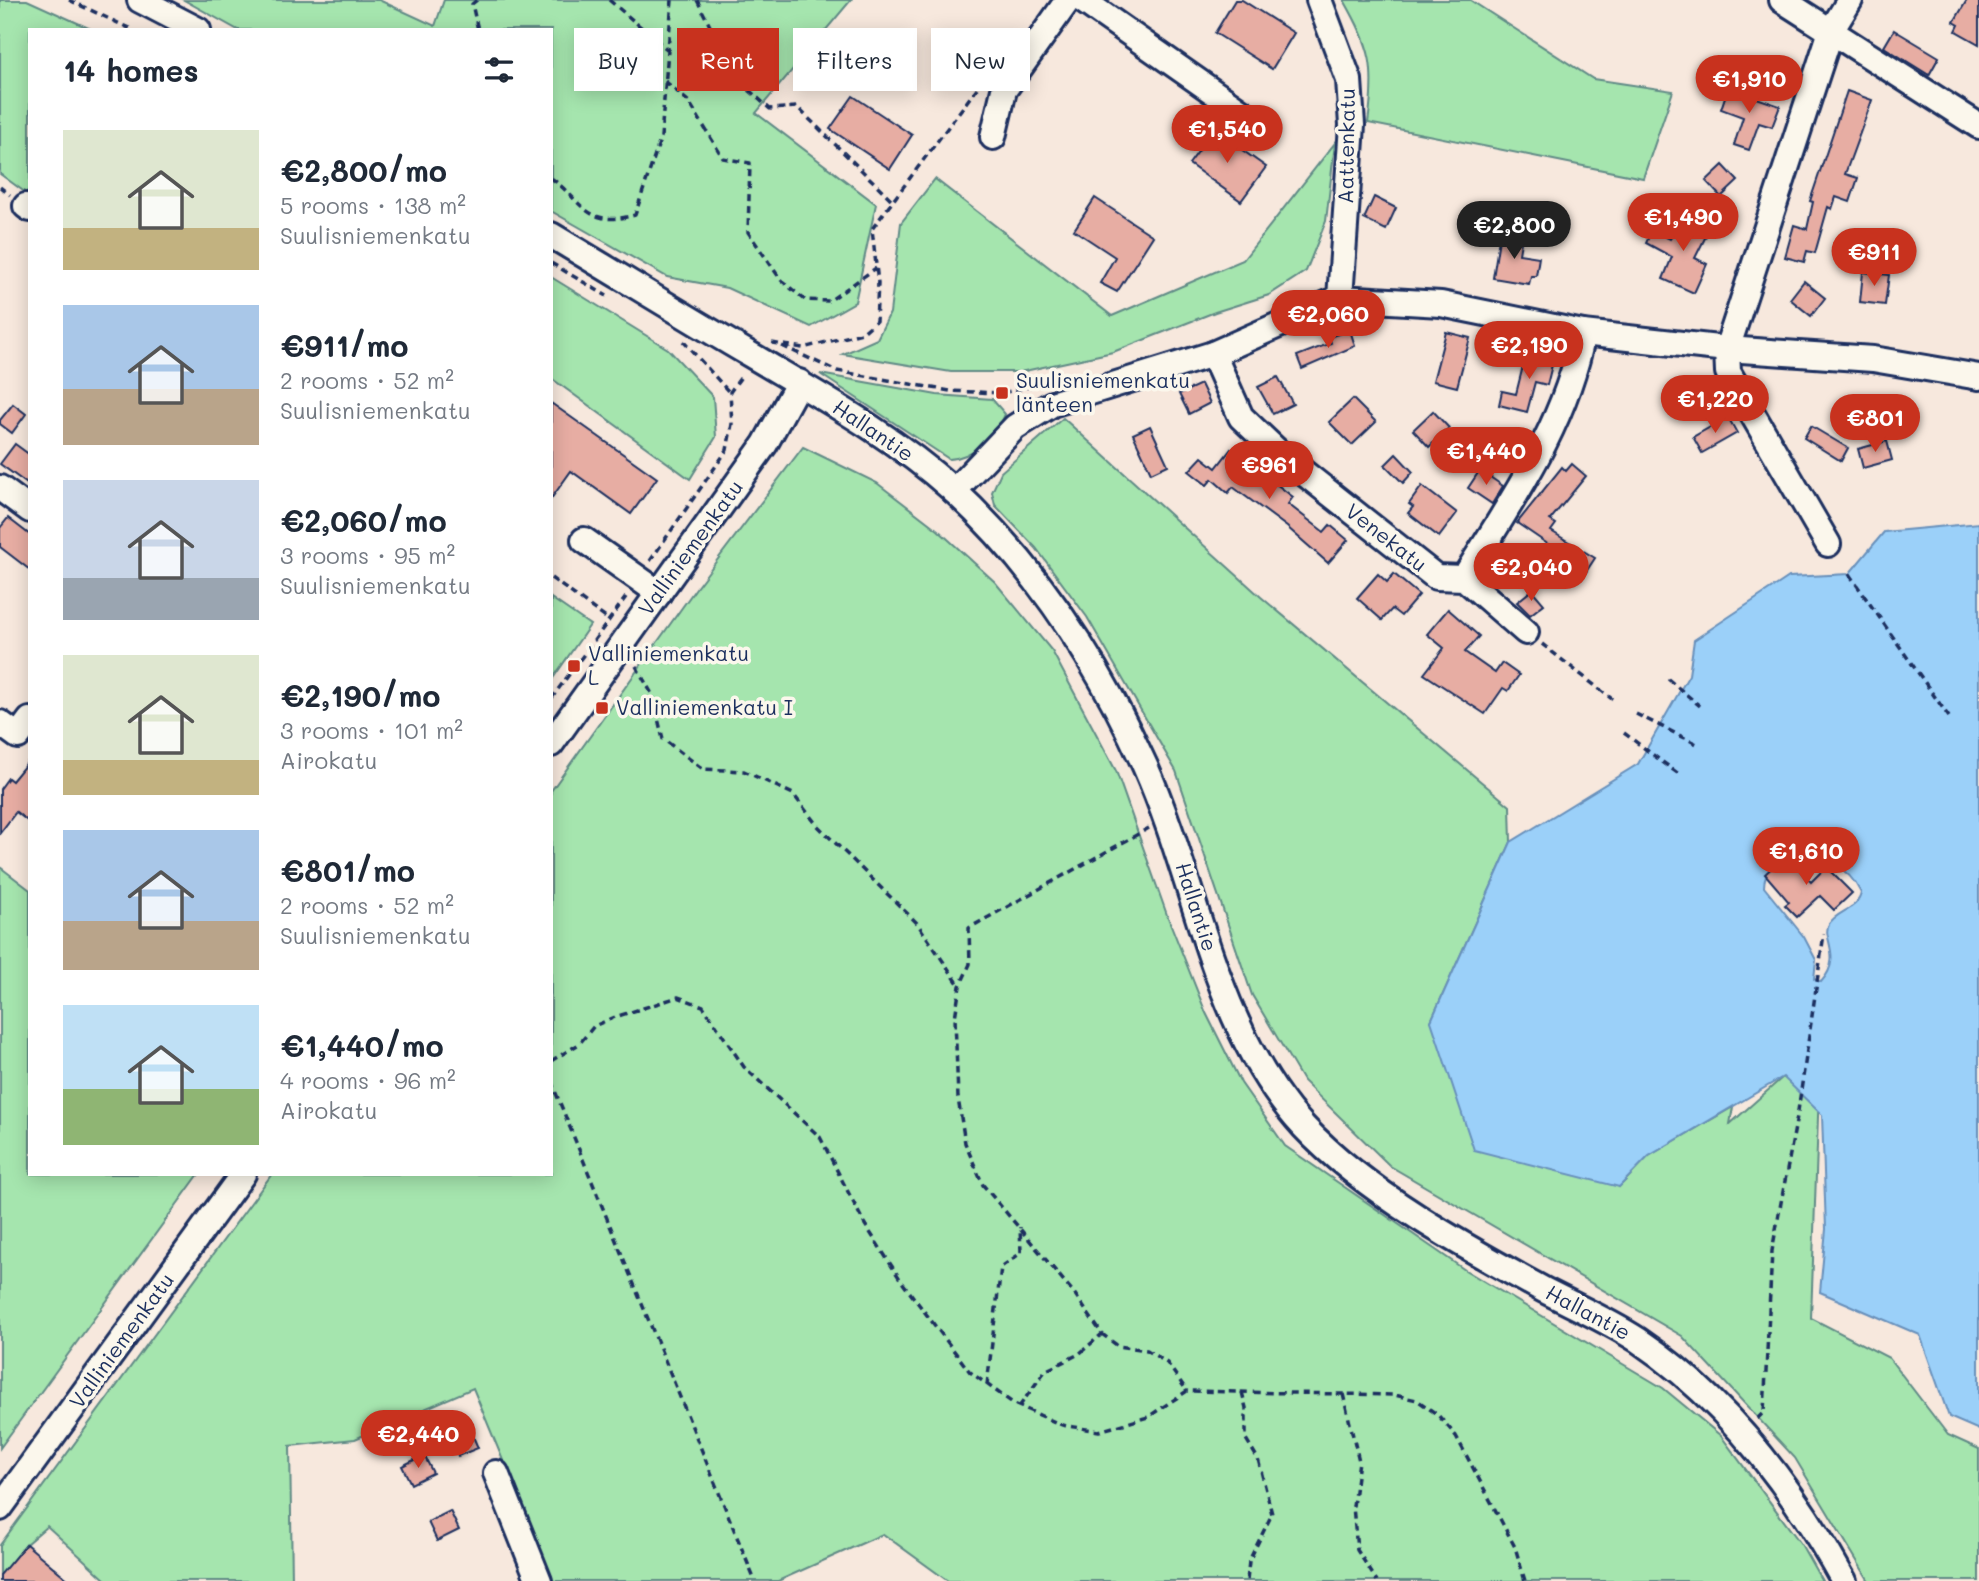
<!DOCTYPE html>
<html lang="en">
<head>
<meta charset="utf-8">
<style>
  body { margin:0; font-family:Mali,sans-serif; background:#f6f6f7; color:#1f2937; height:100vh; display:flex; flex-direction:column; font-size:26px; white-space:nowrap }
  * { box-sizing:border-box; margin:0 }
  p { font-size:23px; color:#747a83 }
  .icon { flex:none; width:38px; height:38px; fill:none; stroke:currentColor; stroke-width:2; stroke-linecap:round; stroke-linejoin:round }
  .map { position:relative; flex:1; overflow:hidden }
  .side { position:absolute; left:28px; top:28px; width:525px; height:1148px; display:flex; flex-direction:column; background:#fff; border-radius:0px; box-shadow:0 4px 18px #0003 }
  .side>* { flex:none }
  .top-card { position:absolute; left:574px; top:28px; width:665px; height:63px; display:flex; gap:14px }
  .price { position:absolute; translate:-50% -60px; padding:0 16px; border-radius:24px; background:#c8321e; color:#fff; font-size:23px; line-height:46px; filter:drop-shadow(0 2px 4px #0008) }
  .price::after { content:''; position:absolute; left:50%; top:42px; width:21px; height:16px; margin-left:-10px; background:inherit; clip-path:polygon(0 0,100% 0,50% 100%) }
  .price.current { background:#222; color:#fff }
  ul { padding:0; list-style:none }
  li { display:flex; align-items:center; gap:21px; height:175px; padding:0 35px }
  li span { display:grid; place-items:center; flex:none; width:196px; height:140px; border-radius:0px; color:#555 }
  li>.icon { margin-inline-start:auto }
  span .icon { width:84px; height:84px; fill:#fffc; stroke-width:1 }
  li b { font-size:30px }
  h2 { display:flex; justify-content:space-between; align-items:center; height:84px; padding:0 35px; font-size:30px }
  .pill { padding:0 24px; border-radius:0px; background:#fff; box-shadow:0 4px 18px #0003; font-size:24px; line-height:63px }
  .pill.current { background:#c8321e; color:#fff }
  .map>svg:first-child { display:block }
  .green { fill:#a5e5ae; stroke:#608a86; stroke-width:2 }
  .water { fill:#9bd0f9; stroke:#6890bb; stroke-width:2; fill-rule:evenodd }
  .building { fill:#e7ada3; stroke:#1b2f5e; stroke-width:2 }
  .lines { fill:none; stroke-linecap:round; stroke-linejoin:round }
  .minor-casing { stroke:#1b2f5e; stroke-width:30 }
  .path { stroke:#1b2f5e; stroke-width:3.5; stroke-dasharray:7 5; stroke-linecap:butt }
  .minor { stroke:#fbf7ec; stroke-width:24 }
  .poi-dot { fill:#c8321e; stroke:#fbf7ec; stroke-width:2.5 }
  .labels { text-anchor:middle; stroke-width:7; stroke-linejoin:round; paint-order:stroke }
  .street-label { font-size:21px; fill:#1b2f5e; stroke:#fbf7ec }
  .poi-label { font-size:21px; fill:#1b2f5e; stroke:#fbf7ec; text-anchor:start }
</style>
</head>
<body>
<div class="map">
<svg width="1979" height="1581" viewBox="0 0 1979 1581">
  <rect width="100%" height="100%" fill="#f7e8dd"/>
  <filter id="ink" filterUnits="userSpaceOnUse"><feTurbulence type="fractalNoise" baseFrequency=".0143" numOctaves="2"/><feDisplacementMap in="SourceGraphic" scale="14" xChannelSelector="R" yChannelSelector="G"/><feConvolveMatrix kernelMatrix="1 2 1 2 8 2 1 2 1" color-interpolation-filters="sRGB"/></filter>
  <g filter="url(#ink)">
    <g class="green">
      <polygon points="0,0 27,0 93,30 30,30 30,188 26,193 0,174"/>
      <polygon points="184,0 379,0 435,26 444,0 851,0 756,113 876,204 855,302 811,327 727,288 667,277 551,211 551,30 238,30"/>
      <path d="M1344 0H1470L1593 79 1673 91 1643 178 1368 123C1376 67 1372 49 1344 0Z"/>
      <polygon points="1335,143 1326,221 1306,271 1269,295 1215,312 1113,352 1020,372 951,372 843,354 877,339 890,313 901,223 935,179 1112,316 1243,260"/>
      <polygon points="551,277 668,349 713,397 716,437 690,479 551,378"/>
      <path d="M820 374 937 395 992 399 1005 414C998 436 971 458 949 459Z"/>
      <polygon points="1063,418 1261,597 1510,806 1511,842 1431,1021 1619,1187 1649,1156 1733,1107 1730,1124 1783,1077 1819,1088 1811,1318 1889,1358 1948,1435 1979,1449 1979,1581 1869,1581 1795,1458 1682,1336 1390,1166 1303,1081 1252,995 1176,771 1087,617 1036,548 995,505 992,492 1001,472"/>
      <polygon points="803,447 877,483 938,530 995,582 1052,651 1116,771 1167,915 1206,1013 1241,1083 1285,1146 1465,1270 1663,1388 1721,1436 1801,1544 1822,1581 948,1581 883,1534 778,1581 553,1581 473,1388 355,1439 290,1446 292,1581 107,1581 47,1526 26,1544 0,1579 0,1545 272,1174 551,1174 551,791 696,588"/>
      <polygon points="551,598 590,625 551,681"/>
      <polygon points="0,867 30,890 30,1174 199,1174 0,1448"/>
    </g>
    <path class="water" d="M1979 523V1430L1949 1417 1920 1335 1820 1292 1826 1229 1822 1115 1783 1077 1649 1156 1619 1187 1474 1150 1431 1021 1511 842 1638 764 1689 675 1694 640 1789 577 1849 574 1884 532ZM1792 855C1820 852 1849 867 1861 893 1858 910 1837 910 1829 924 1821 937 1844 957 1821 982L1814 979 1816 960 1804 937 1764 887C1764 870 1777 860 1792 855Z"/>
    <g class="building">
      <polygon points="1235,0 1242,0 1294,33 1272,69 1215,33"/>
      <polygon points="1967,0 1979,0 1979,44 1956,31 1959,25 1954,22"/>
      <polygon points="1894,30 1939,57 1929,75 1884,47"/>
      <polygon points="1728,88 1780,106 1772,127 1759,123 1749,150 1734,145 1743,117 1721,109"/>
      <polygon points="1847,91 1872,100 1845,174 1858,178 1850,202 1836,197 1832,209 1828,207 1815,253 1807,251 1804,262 1785,257 1794,225 1807,229 1813,202 1810,201"/>
      <polygon points="853,96 912,135 890,169 830,129"/>
      <polygon points="1214,130 1266,167 1241,201 1189,164"/>
      <polygon points="1723,165 1738,181 1721,197 1706,181"/>
      <polygon points="1374,197 1396,208 1386,230 1364,219"/>
      <polygon points="1095,198 1153,236 1117,292 1100,283 1115,257 1074,230"/>
      <polygon points="1683,216 1709,230 1695,258 1707,264 1694,293 1663,279 1672,257 1646,243 1652,230 1670,239"/>
      <polygon points="1500,232 1522,236 1519,254 1539,257 1536,276 1531,276 1529,284 1493,278"/>
      <polygon points="1863,272 1889,275 1885,305 1860,302"/>
      <polygon points="1804,281 1825,298 1811,316 1790,299"/>
      <polygon points="1350,330 1355,346 1302,369 1297,356 1331,343 1329,337"/>
      <polygon points="1446,332 1470,338 1457,387 1433,381"/>
      <polygon points="1527,350 1554,357 1547,385 1535,382 1527,412 1499,405 1502,391 1516,394"/>
      <polygon points="1278,377 1293,404 1273,414 1258,387"/>
      <polygon points="1201,384 1210,403 1189,414 1179,394"/>
      <polygon points="1353,399 1376,422 1352,445 1329,422"/>
      <polygon points="551,403 657,478 631,514 571,471 551,499"/>
      <polygon points="13,404 26,414 12,433 0,424 0,420"/>
      <polygon points="1433,411 1449,428 1429,447 1413,430"/>
      <polygon points="1728,417 1737,433 1702,453 1693,437"/>
      <polygon points="1150,426 1168,465 1151,473 1133,434"/>
      <polygon points="1811,426 1848,448 1841,461 1804,438"/>
      <polygon points="1887,441 1892,460 1863,468 1858,449"/>
      <polygon points="15,444 30,455 30,486 0,464"/>
      <polygon points="1231,449 1293,497 1288,504 1324,532 1330,525 1348,540 1328,563 1287,527 1233,487 1228,493 1212,479 1207,485 1189,471 1202,457 1216,468"/>
      <polygon points="1396,454 1413,472 1403,483 1385,465"/>
      <polygon points="1572,464 1586,476 1550,520 1556,524 1551,531 1595,558 1582,578 1566,568 1571,560 1517,523 1562,467 1566,471"/>
      <polygon points="1480,470 1503,486 1492,504 1468,488"/>
      <polygon points="1422,486 1457,513 1439,537 1408,513 1413,507 1409,504"/>
      <polygon points="8,518 30,535 30,570 0,547 0,528"/>
      <polygon points="1378,574 1387,582 1394,574 1419,595 1401,616 1392,609 1382,620 1357,598"/>
      <polygon points="1532,590 1544,604 1530,615 1517,602"/>
      <polygon points="1448,609 1479,636 1465,652 1495,673 1502,663 1519,675 1508,691 1503,688 1485,714 1424,674 1444,648 1427,634"/>
      <polygon points="30,759 30,823 16,812 0,833 0,789 8,778 12,781"/>
      <polygon points="1786,855 1811,882 1826,867 1852,893 1834,910 1820,896 1797,917 1785,905 1789,902 1765,874"/>
      <polygon points="462,1422 468,1435 472,1434 478,1448 458,1456 448,1431"/>
      <polygon points="424,1455 433,1473 411,1484 402,1466"/>
      <polygon points="450,1511 459,1530 437,1541 428,1522"/>
      <polygon points="26,1544 70,1581 0,1581 0,1575"/>
    </g>
    <g class="lines">
      <defs>
        <g id="minor">
          <polyline points="140,0 198,30"/>
          <polyline points="1082,0 1259,124"/>
          <polyline points="1319,0 1349,80 1352,125 1340,298"/>
          <polyline points="1782,0 1979,126"/>
          <polyline points="993,137 1004,90 1068,0"/>
          <polyline points="26,206 30,209"/>
          <path d="M551 235C618 275 684 316 751 355 820 396 892 435 952 489 1035 565 1099 664 1145 766 1198 885 1213 1028 1304 1127 1365 1192 1465 1247 1544 1290 1575 1306 1609 1321 1638 1340 1727 1400 1793 1488 1844 1581"/>
          <polyline points="1213,354 1241,417 1280,454 1436,577 1464,578 1526,632"/>
          <polyline points="0,488 30,510"/>
          <polyline points="954,491 1015,427 1052,404 1213,354 1340,298 1441,304 1583,333 1727,349 1873,359 1979,377"/>
          <polyline points="584,540 659,593"/>
          <polyline points="1828,544 1728,372 1727,349 1831,31 1850,0"/>
          <path d="M1464 578C1512 500 1566 424 1583 333"/>
          <polyline points="0,723 18,736 30,720"/>
          <polyline points="551,744 765,444 799,382"/>
          <polyline points="496,1473 539,1581"/>
          <polyline points="0,1508 243,1174"/>
        </g>
      </defs>
      <use href="#minor" class="minor-casing"/>
      <g class="path">
        <polyline points="69,0 133,30"/>
        <polyline points="477,0 472,4 478,30"/>
        <polyline points="609,0 668,50"/>
        <polyline points="697,0 713,32 717,61 770,109 797,107 891,199"/>
        <polyline points="665,81 689,102 723,158 750,163 748,232 781,280 805,300 829,301 876,268"/>
        <path d="M551 178C585 203 585 228 635 215L661 137 672 0"/>
        <polyline points="0,187 10,195"/>
        <polyline points="551,263 607,296"/>
        <polyline points="683,341 729,392"/>
        <polyline points="772,343 803,348 862,333 876,321 878,283 872,229 986,76"/>
        <polyline points="782,346 837,371 950,391 1002,393 1042,384"/>
        <polyline points="650,561 727,450 732,424 730,392 743,374"/>
        <polyline points="1849,574 1949,717"/>
        <polyline points="551,578 610,621"/>
        <polyline points="1542,644 1612,699"/>
        <polyline points="636,666 652,694 663,739 703,769 744,771 793,794 817,825 917,923 960,986"/>
        <polyline points="1668,679 1700,706"/>
        <polyline points="551,699 626,597"/>
        <polyline points="1636,714 1697,744"/>
        <polyline points="1624,733 1680,775"/>
        <polyline points="1149,828 969,928 970,964 960,986 955,1018 958,1098 965,1143 983,1185 1074,1293 1102,1334 1118,1346 1147,1350 1167,1363 1187,1391"/>
        <polyline points="551,1061 579,1044 594,1026 615,1017 678,997 703,1006 744,1067 820,1137 864,1223 902,1282 970,1372 1014,1404 1062,1425 1099,1431 1148,1417 1187,1391 1394,1395 1417,1400 1438,1415 1456,1436 1515,1547 1525,1581"/>
        <polyline points="551,1081 755,1581"/>
        <polyline points="987,1385 1001,1267 1021,1253 1020,1227"/>
        <polyline points="1242,1392 1246,1408 1246,1439 1258,1459 1272,1514 1249,1561 1247,1581"/>
        <polyline points="1343,1394 1359,1461 1353,1506 1357,1550 1377,1581"/>
        <polyline points="1019,1407 1045,1371 1079,1354 1102,1334"/>
        <polyline points="1757,1419 1764,1412 1772,1251 1798,1111 1824,934"/>
      </g>
      <use href="#minor" class="minor"/>
    </g>
  </g>
  <g class="poi-dot">
    <rect x="995" y="386" width="14" height="14" rx="3.5"/>
    <rect x="567" y="659" width="14" height="14" rx="3.5"/>
    <rect x="595" y="701" width="14" height="14" rx="3.5"/>
  </g>
  <g class="labels">
    <g class="street-label">
      <text transform="translate(1347 146) rotate(-89)" y="7">Aattenkatu</text>
      <text transform="translate(873 431) rotate(34)" y="7">Hallantie</text>
      <text transform="translate(1386 538) rotate(38)" y="7">Venekatu</text>
      <text transform="translate(691 548) rotate(-54)" y="7">Valliniemenkatu</text>
      <text transform="translate(1196 907) rotate(72)" y="7">Hallantie</text>
      <text transform="translate(1588 1313) rotate(28)" y="7">Hallantie</text>
      <text transform="translate(122 1341) rotate(-54)" y="7">Valliniemenkatu</text>
    </g>
    <g class="poi-label">
      <text x="1016" y="388">Suulisniemenkatu<tspan x="1016" dy="24">länteen</tspan></text>
      <text x="588" y="661">Valliniemenkatu<tspan x="588" dy="24">L</tspan></text>
      <text x="616" y="715">Valliniemenkatu I</text>
    </g>
  </g>
</svg>
<b class="price" style="left:1749px;top:115px">€1,910</b>
<b class="price" style="left:1227px;top:165px">€1,540</b>
<b class="price" style="left:1683px;top:253px">€1,490</b>
<b class="price current" style="left:1514px;top:261px">€2,800</b>
<b class="price" style="left:1874px;top:288px">€911</b>
<b class="price" style="left:1328px;top:350px">€2,060</b>
<b class="price" style="left:1529px;top:381px">€2,190</b>
<b class="price" style="left:1715px;top:435px">€1,220</b>
<b class="price" style="left:1875px;top:454px">€801</b>
<b class="price" style="left:1486px;top:487px">€1,440</b>
<b class="price" style="left:1269px;top:501px">€961</b>
<b class="price" style="left:1531px;top:603px">€2,040</b>
<b class="price" style="left:1806px;top:887px">€1,610</b>
<b class="price" style="left:418px;top:1470px">€2,440</b>
<div class="top-card">
<a class="pill">Buy</a>
<a class="pill current">Rent</a>
<a class="pill">Filters</a>
<a class="pill">New</a>
</div>
<section class="side">
<h2>14 homes<svg class="icon" aria-label="filters" viewBox="0 0 24 24"><path d="M4 7h16M4 17h16"/><circle cx="9" cy="7" r="2"/><circle cx="15" cy="17" r="2"/></svg></h2>
<ul>
<li><span style="background:linear-gradient(#dfe7d0 70%,#c2b280 0)"><svg class="icon" aria-label="home" viewBox="0 0 24 24"><path d="M3 11l9-7 9 7M6 9v11h12V9"/></svg></span><div><b>€2,800/mo</b><p>5 rooms · 138 m²</p><p>Suulisniemenkatu</p></div></li>
<li><span style="background:linear-gradient(#a9c7e8 60%,#b9a48a 0)"><svg class="icon" aria-label="home" viewBox="0 0 24 24"><path d="M3 11l9-7 9 7M6 9v11h12V9"/></svg></span><div><b>€911/mo</b><p>2 rooms · 52 m²</p><p>Suulisniemenkatu</p></div></li>
<li><span style="background:linear-gradient(#c9d6e8 70%,#9aa5b1 0)"><svg class="icon" aria-label="home" viewBox="0 0 24 24"><path d="M3 11l9-7 9 7M6 9v11h12V9"/></svg></span><div><b>€2,060/mo</b><p>3 rooms · 95 m²</p><p>Suulisniemenkatu</p></div></li>
<li><span style="background:linear-gradient(#dfe7d0 75%,#c2b280 0)"><svg class="icon" aria-label="home" viewBox="0 0 24 24"><path d="M3 11l9-7 9 7M6 9v11h12V9"/></svg></span><div><b>€2,190/mo</b><p>3 rooms · 101 m²</p><p>Airokatu</p></div></li>
<li><span style="background:linear-gradient(#a9c7e8 65%,#b9a48a 0)"><svg class="icon" aria-label="home" viewBox="0 0 24 24"><path d="M3 11l9-7 9 7M6 9v11h12V9"/></svg></span><div><b>€801/mo</b><p>2 rooms · 52 m²</p><p>Suulisniemenkatu</p></div></li>
<li><span style="background:linear-gradient(#bfe0f5 60%,#8fb573 0)"><svg class="icon" aria-label="home" viewBox="0 0 24 24"><path d="M3 11l9-7 9 7M6 9v11h12V9"/></svg></span><div><b>€1,440/mo</b><p>4 rooms · 96 m²</p><p>Airokatu</p></div></li>
</ul>
</section>
</div>
</body>
</html>
